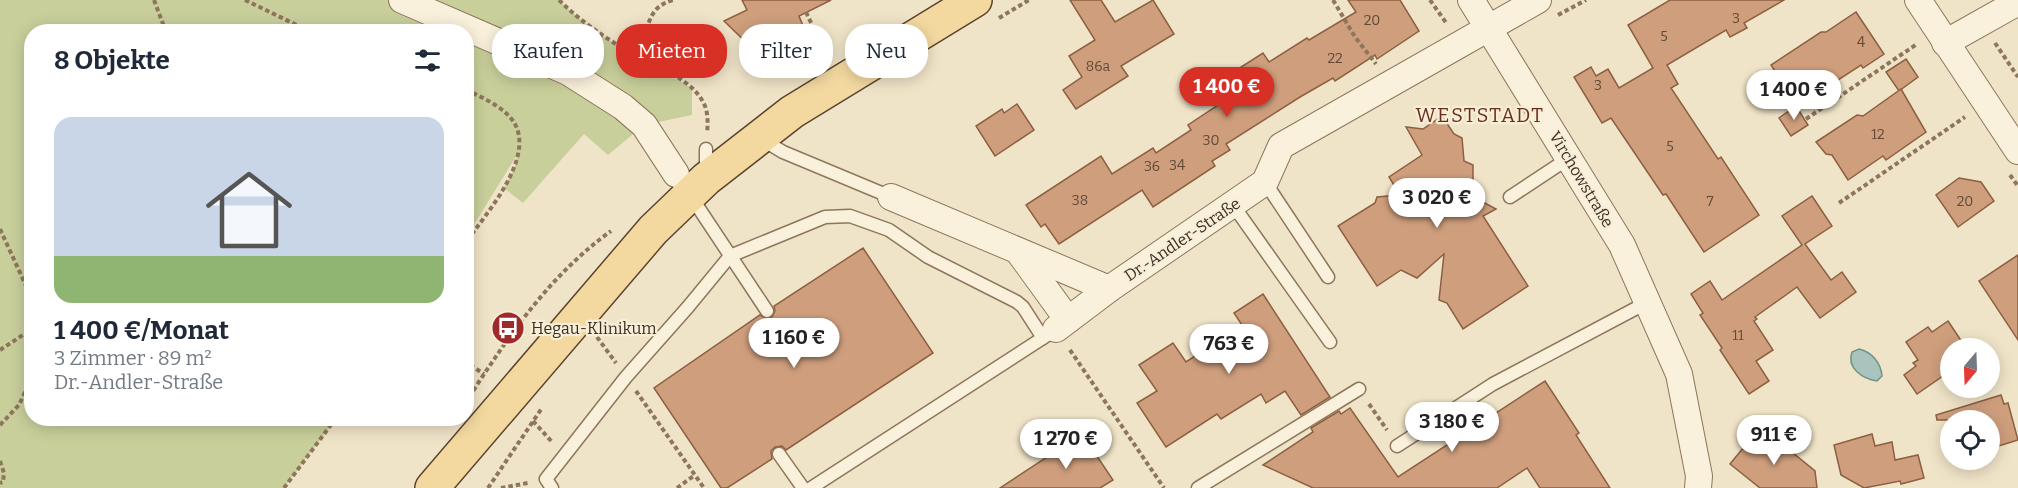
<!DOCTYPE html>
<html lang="de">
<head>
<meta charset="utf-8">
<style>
  body { margin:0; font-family:Bitter,serif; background:#f6f6f7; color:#1f2937; height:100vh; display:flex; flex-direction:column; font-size:22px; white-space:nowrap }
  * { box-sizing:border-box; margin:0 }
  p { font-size:20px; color:#747a83 }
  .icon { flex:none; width:33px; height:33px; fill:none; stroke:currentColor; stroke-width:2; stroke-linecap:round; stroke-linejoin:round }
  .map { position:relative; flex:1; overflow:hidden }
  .drawer { position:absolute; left:24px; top:24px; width:450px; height:402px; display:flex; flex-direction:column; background:#fff; border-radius:24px; box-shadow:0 3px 15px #0003 }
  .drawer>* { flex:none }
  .hud { position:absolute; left:492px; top:24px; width:570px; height:54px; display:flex; gap:12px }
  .needle { width:39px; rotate:199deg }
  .fabs { position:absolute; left:1940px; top:338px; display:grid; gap:12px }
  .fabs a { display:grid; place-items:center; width:60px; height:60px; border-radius:50%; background:#fff; box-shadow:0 3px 15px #0003; font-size:30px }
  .price { position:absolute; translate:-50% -51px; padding:0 14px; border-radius:21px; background:#fff; color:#222; font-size:20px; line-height:39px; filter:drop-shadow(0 2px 3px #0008) }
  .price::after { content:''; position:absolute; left:50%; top:36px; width:18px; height:14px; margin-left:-9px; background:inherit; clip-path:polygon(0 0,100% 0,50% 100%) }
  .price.selected { background:#d93025; color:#fff }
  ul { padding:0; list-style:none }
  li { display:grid; align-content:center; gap:12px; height:318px; padding:0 30px }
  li+li { border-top:2px solid #e0e1e3 }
  li span { display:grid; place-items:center; height:186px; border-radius:18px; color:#555 }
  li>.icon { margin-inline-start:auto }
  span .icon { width:108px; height:108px; fill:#fffc; stroke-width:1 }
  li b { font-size:26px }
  h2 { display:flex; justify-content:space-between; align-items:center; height:72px; padding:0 30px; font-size:26px }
  .chip { padding:0 21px; border-radius:24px; background:#fff; box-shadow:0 3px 15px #0003; font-size:21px; line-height:54px }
  .chip.selected { background:#d93025; color:#fff }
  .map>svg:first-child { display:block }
  .green { fill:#c9cf9b }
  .water { fill:#a9c4bc; stroke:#6f938a; stroke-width:1.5 }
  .building { fill:#cf9f7d; stroke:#8d5f41; stroke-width:1.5 }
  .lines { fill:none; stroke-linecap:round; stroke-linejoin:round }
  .lane-casing { stroke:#8d765c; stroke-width:15 }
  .street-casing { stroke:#8d765c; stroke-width:28 }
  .primary-casing { stroke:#5b4430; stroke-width:36 }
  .path { stroke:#8d765c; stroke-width:4; stroke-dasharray:4.5 3; stroke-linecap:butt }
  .lane { stroke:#faf1dc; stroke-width:12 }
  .street { stroke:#faf1dc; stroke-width:26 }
  .primary { stroke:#f3d9a0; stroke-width:33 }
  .labels { text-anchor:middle; stroke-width:4.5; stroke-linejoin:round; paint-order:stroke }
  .number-label { font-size:14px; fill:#624a37 }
  .street-label { font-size:16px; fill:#3d2e20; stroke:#f7eed8 }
  .poi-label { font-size:16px; fill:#3d2e20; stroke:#f7eed8; text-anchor:start }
  .quarter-label { font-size:20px; letter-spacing:1.5px; fill:#6b2e1e; stroke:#f7eed8 }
</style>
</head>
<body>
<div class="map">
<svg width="2018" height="488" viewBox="0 0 2018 488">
  <rect width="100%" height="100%" fill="#f0e4c8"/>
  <path class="green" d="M0 0H559C581 22 607 40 635 56 655 67 674 76 692 89V115L644 125 608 155 584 134 523 203 504 188 515 166 517 155 467 236 466 32H32V418L336 419 284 488H0Z"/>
  <path class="water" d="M1859 349C1872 352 1881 363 1882 376L1877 381C1863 379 1846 368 1852 352Z"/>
  <g class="building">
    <polygon points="742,0 831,0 799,16 803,26 754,50 724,21 747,10"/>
    <polygon points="1070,0 1101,0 1115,22 1153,0 1174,34 1121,66 1128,76 1076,109 1063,90 1082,77 1069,56 1095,40"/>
    <polygon points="1348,0 1400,0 1419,31 1377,59 1375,55 1335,81 1333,78 1300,97 1226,144 1230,150 1212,161 1215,166 1153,207 1142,190 1059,244 1045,224 1041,227 1026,205 1101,156 1112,174 1153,148 1156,153 1191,130 1188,125 1224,101 1213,85 1263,53 1269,62 1307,38 1309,40 1356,12"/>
    <polygon points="1670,0 1784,0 1744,23 1747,28 1730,37 1726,30 1667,65 1678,84 1671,88 1718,159 1721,157 1759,215 1704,252 1666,194 1663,195 1611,118 1602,123 1574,77 1591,67 1596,76 1608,69 1619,88 1653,68 1628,25"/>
    <polygon points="1856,12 1884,54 1863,68 1861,65 1798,106 1771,65 1821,32 1826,32"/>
    <polygon points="1906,59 1918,77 1899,91 1886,72"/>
    <polygon points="1901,89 1926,132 1886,160 1883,156 1848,180 1832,155 1826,154 1816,142 1857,115 1863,116"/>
    <polygon points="1017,104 1034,130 995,156 976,126 1002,109 1004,113"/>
    <polygon points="1796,106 1808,125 1791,136 1779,118"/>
    <polygon points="1442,116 1454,134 1462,138 1464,161 1473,165 1473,189 1481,193 1481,201 1496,209 1483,216 1528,286 1463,329 1447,303 1439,300 1444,254 1417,278 1401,270 1377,286 1338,226 1375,203 1377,197 1400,195 1389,177 1422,155 1406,127 1423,129"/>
    <polygon points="1959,178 1981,182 1994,201 1958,227 1936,195"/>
    <polygon points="1812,196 1832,226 1805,244 1831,280 1842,272 1856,292 1820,318 1797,287 1755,317 1757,319 1754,321 1773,350 1756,361 1769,381 1749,394 1720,350 1722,348 1700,315 1703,313 1691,294 1710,281 1722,300 1802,245 1782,216"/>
    <polygon points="863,248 933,353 786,450 782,446 775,447 771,451 772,459 727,488 721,488 654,388 760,315 767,319 772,317 775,311 774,306"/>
    <polygon points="2018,255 2018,340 1979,281"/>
    <polygon points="1263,294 1330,397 1301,415 1285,391 1266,403 1261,394 1221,419 1217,414 1166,447 1137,403 1157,391 1139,365 1173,343 1186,362 1242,325 1234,313"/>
    <polygon points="1948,321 1966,348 1950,348 1950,371 1917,394 1904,375 1916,366 1913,363 1918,360 1906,342 1928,327 1932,332"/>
    <polygon points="1545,381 1579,433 1576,435 1610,488 1540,488 1527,468 1497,488 1313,488 1263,465 1313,432 1311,428 1339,411 1341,414 1350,408 1398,477"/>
    <polygon points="2001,395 2004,404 2008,403 2018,440 1989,449 1989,420 1937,420 1936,415"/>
    <polygon points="1082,434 1113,480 1100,488 1000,488"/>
    <polygon points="1872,434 1875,446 1892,442 1895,460 1918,455 1924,478 1901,484 1900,481 1864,488 1841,475 1834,445"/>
    <polygon points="1771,435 1815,471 1817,488 1760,488 1730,464 1753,436 1763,445"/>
  </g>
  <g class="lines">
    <defs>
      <g id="lane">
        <polyline points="761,139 783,152 891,197"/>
        <polyline points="706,149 706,174"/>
        <polyline points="1265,182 1328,277"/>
        <polyline points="690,195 767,311"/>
        <polyline points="1510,197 1569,158"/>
        <polyline points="1233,205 1330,342"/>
        <polyline points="1397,446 1493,384 1648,302"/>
        <polyline points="779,454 803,488"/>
        <polyline points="552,488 546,479 626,377 688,307 730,256 825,217 850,216 889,230 928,257 1017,302 1023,307 1043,338"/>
        <polyline points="811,488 1049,334"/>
        <polyline points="1198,488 1359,389"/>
      </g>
      <g id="street">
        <polyline points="402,0 568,72 623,107 644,125 676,174"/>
        <polyline points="1471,0 1622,245 1679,374 1699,476 1698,488"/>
        <polyline points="1918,0 2018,151"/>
        <polyline points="1945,43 2018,2"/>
        <polyline points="891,197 1109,289"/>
        <polyline points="1018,251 1068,320"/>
        <polyline points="1056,329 1109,289 1265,182 1281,146 1538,0"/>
      </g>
      <polyline id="primary" points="432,488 653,230 706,179 792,112 975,0"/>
    </defs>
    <use href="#lane" class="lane-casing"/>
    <use href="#street" class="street-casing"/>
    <use href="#primary" class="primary-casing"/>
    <g class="path">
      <polyline points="154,0 166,32"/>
      <polyline points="245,0 311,32"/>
      <path d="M559 0C581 22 607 39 634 55 657 68 693 78 705 106 708 114 708 124 707 133"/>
      <polyline points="1333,0 1355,37 1376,64"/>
      <polyline points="1430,0 1447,24"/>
      <polyline points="806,12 827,57"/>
      <polyline points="1558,15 1586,0"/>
      <polyline points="999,18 1029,0"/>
      <polyline points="1995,43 2018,77"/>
      <path d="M622 47C627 44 634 41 639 38 653 25 646 8 673 0"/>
      <path d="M466 90C482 97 506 108 515 124 534 160 486 214 466 242"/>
      <polyline points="1806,119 1917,44"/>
      <polyline points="2010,175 2018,186"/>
      <polyline points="1839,203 1965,117"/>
      <polyline points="0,229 32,299"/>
      <polyline points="597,337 616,363"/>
      <polyline points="0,350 32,329"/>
      <polyline points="1070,350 1164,488"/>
      <polyline points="470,365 484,374"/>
      <polyline points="636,391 704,488"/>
      <path d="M469 397C511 333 549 276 611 231"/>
      <polyline points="1369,404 1387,430"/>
      <polyline points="533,421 552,442"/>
      <polyline points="0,425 19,405 32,377"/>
      <polyline points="0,461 4,473 3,482 0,483"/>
      <polyline points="284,488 336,418"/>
      <polyline points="488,488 542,408"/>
      <polyline points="501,488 528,483"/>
      <polyline points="677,488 695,475"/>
    </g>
    <use href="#lane" class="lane"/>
    <use href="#street" class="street"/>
    <use href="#primary" class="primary"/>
  </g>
  <defs>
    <symbol id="bus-disc" viewBox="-11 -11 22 22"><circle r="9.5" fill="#9e2a2b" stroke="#f7eed8"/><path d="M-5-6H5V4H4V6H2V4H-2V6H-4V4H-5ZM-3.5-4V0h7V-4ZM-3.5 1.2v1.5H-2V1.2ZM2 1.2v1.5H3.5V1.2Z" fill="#fff"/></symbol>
  </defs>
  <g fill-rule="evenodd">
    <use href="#bus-disc" x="489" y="309" width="38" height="38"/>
  </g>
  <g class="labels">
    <g class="number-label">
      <text x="1736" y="23">3</text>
      <text x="1372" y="25">20</text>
      <text x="1664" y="41">5</text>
      <text x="1861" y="47">4</text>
      <text x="1335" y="63">22</text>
      <text x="1098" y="71">86a</text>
      <text x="1598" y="90">3</text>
      <text x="1878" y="139">12</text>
      <text x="1211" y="145">30</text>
      <text x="1670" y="151">5</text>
      <text x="1177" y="170">34</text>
      <text x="1152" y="171">36</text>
      <text x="1080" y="205">38</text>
      <text x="1710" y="206">7</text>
      <text x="1965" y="206">20</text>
      <text x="1738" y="340">11</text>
    </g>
    <g class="street-label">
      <text transform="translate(1582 179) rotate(59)" y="6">Virchowstraße</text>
      <text transform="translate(1182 239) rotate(-34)" y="6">Dr.-Andler-Straße</text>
    </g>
    <g class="poi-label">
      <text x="531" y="334">Hegau-Klinikum</text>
    </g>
    <g class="quarter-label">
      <text x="1480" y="122">WESTSTADT</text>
    </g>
  </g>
</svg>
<div class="fabs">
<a><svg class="needle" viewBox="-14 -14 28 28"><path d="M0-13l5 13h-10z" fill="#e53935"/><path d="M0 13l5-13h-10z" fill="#747a83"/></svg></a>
<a><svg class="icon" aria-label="locate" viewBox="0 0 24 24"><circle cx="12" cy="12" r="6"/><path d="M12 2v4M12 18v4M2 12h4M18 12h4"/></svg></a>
</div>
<b class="price selected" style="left:1227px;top:118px">1 400 €</b>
<b class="price" style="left:1794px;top:121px">1 400 €</b>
<b class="price" style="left:1437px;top:229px">3 020 €</b>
<b class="price" style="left:794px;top:369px">1 160 €</b>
<b class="price" style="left:1229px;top:375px">763 €</b>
<b class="price" style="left:1452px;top:453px">3 180 €</b>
<b class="price" style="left:1774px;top:466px">911 €</b>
<b class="price" style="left:1066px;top:470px">1 270 €</b>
<div class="hud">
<a class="chip">Kaufen</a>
<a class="chip selected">Mieten</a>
<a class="chip">Filter</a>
<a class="chip">Neu</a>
</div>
<section class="drawer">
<h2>8 Objekte<svg class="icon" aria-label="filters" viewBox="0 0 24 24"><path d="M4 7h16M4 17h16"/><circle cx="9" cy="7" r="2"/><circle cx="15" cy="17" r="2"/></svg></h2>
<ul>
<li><span style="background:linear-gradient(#c9d6e8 75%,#8fb573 0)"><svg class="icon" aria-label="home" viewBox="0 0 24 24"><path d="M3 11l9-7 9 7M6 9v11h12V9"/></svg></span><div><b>1 400 €/Monat</b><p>3 Zimmer · 89 m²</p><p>Dr.-Andler-Straße</p></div></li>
</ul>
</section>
</div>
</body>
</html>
